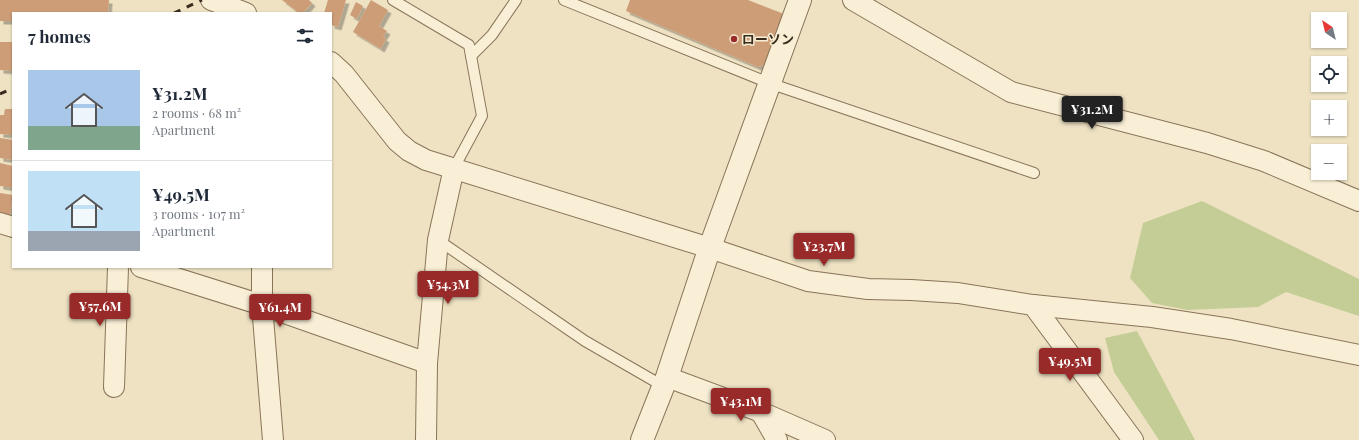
<!DOCTYPE html>
<html lang="en">
<head>
<meta charset="utf-8">
<style>
  body { margin:0; font-family:"Playfair Display","Noto Sans JP",serif; background:#f6f6f7; color:#1f2937; height:100vh; display:flex; flex-direction:column; font-size:15px; white-space:nowrap }
  * { box-sizing:border-box; margin:0 }
  p { font-size:13px; color:#747a83 }
  .icon { flex:none; width:22px; height:22px; fill:none; stroke:currentColor; stroke-width:2; stroke-linecap:round; stroke-linejoin:round }
  .map { position:relative; flex:1; overflow:hidden }
  .sheet { position:absolute; left:12px; top:12px; width:320px; height:256px; display:flex; flex-direction:column; background:#fff; border-radius:0px; box-shadow:0 1px 3px #0004 }
  .sheet>* { flex:none }
  .needle { width:26px; rotate:325deg }
  .controls { position:absolute; left:1311px; top:12px; display:grid; gap:8px }
  .controls a { display:grid; place-items:center; width:36px; height:36px; border-radius:0px; background:#fff; box-shadow:0 1px 3px #0004; font-size:20px }
  .price { position:absolute; translate:-50% -34px; padding:0 9px; border-radius:4px; background:#982b29; color:#fff; font-size:13px; line-height:26px; filter:drop-shadow(0 1px 2px #0008) }
  .price::after { content:''; position:absolute; left:50%; top:24px; width:12px; height:9px; margin-left:-6px; background:inherit; clip-path:polygon(0 0,100% 0,50% 100%) }
  .price.on { background:#222; color:#fff }
  ul { padding:0; list-style:none }
  li { display:flex; align-items:center; gap:12px; height:100px; padding:0 16px }
  li+li { border-top:1px solid #e0e1e3 }
  li span { display:grid; place-items:center; flex:none; width:112px; height:80px; border-radius:0px; color:#555 }
  li>.icon { margin-inline-start:auto }
  span .icon { width:48px; height:48px; fill:#fffc; stroke-width:1 }
  li b { font-size:17px }
  h2 { display:flex; justify-content:space-between; align-items:center; height:48px; padding:0 16px; font-size:17px }
  .map>svg:first-child { display:block }
  .green { fill:#c5cd96 }
  .building { fill:#cd9d78; filter:url(#shadow) }
  .lines { fill:none; stroke-linecap:round; stroke-linejoin:round }
  .service-casing { stroke:#897459; stroke-width:12 }
  .minor-casing { stroke:#897459; stroke-width:22 }
  .tertiary-casing { stroke:#897459; stroke-width:24 }
  .service { stroke:#f9efd6; stroke-width:10 }
  .minor { stroke:#f9efd6; stroke-width:20 }
  .tertiary { stroke:#f9efd6; stroke-width:22 }
  .rail { stroke:#382b1e; stroke-width:3; stroke-dasharray:7 7; stroke-linecap:butt }
  .poi-dot { fill:#982b29; stroke:#f6ecd2; stroke-width:1.5 }
  .labels { text-anchor:middle; stroke-width:3; stroke-linejoin:round; paint-order:stroke }
  .poi-label { font-size:13px; font-weight:bold; fill:#382b1e; stroke:#f6ecd2; text-anchor:start }
</style>
</head>
<body>
<div class="map">
<svg width="1359" height="440" viewBox="0 0 1359 440">
  <defs>
    <filter id="shadow"><feDropShadow dx="3.5" dy="3.5" stdDeviation="0" flood-color="#0004"/></filter>
  </defs>
  <rect width="100%" height="100%" fill="#eee2c3"/>
  <g class="green">
    <polygon points="1202,201 1359,279 1359,316 1286,292 1258,307 1187,310 1152,303 1130,278 1143,223"/>
    <polygon points="1137,331 1195,440 1159,440 1114,372 1105,338"/>
  </g>
  <g class="building">
    <polygon points="0,0 109,0 108,13 13,13 13,21 0,21"/>
    <polygon points="282,0 309,0 312,3 303,13 299,13"/>
    <polygon points="328,0 346,0 338,27 331,25 331,13 324,13"/>
    <polygon points="371,0 388,10 379,26 387,31 383,37 386,39 381,49 353,32"/>
    <polygon points="630,0 748,0 784,14 766,64 758,67 626,11"/>
    <polygon points="356,2 363,6 357,19 350,15"/>
    <polygon points="0,42 13,42 13,71 0,70"/>
    <polygon points="5,109 13,109 13,135 0,134 0,115 4,115"/>
    <polygon points="0,138 13,140 13,160 0,158"/>
    <polygon points="0,163 13,166 13,188 0,186"/>
    <polygon points="0,193 13,195 10,216 0,215"/>
  </g>
  <g class="lines">
    <defs>
      <g id="service">
        <polyline points="393,0 469,45 482,116 454,168"/>
        <polyline points="564,0 769,83 1034,173"/>
        <polyline points="471,56 492,35 516,0"/>
        <polyline points="438,240 585,341 663,386"/>
      </g>
      <g id="minor">
        <polyline points="211,0 246,13"/>
        <polyline points="853,0 1011,92 1207,143 1264,161 1359,201"/>
        <polyline points="331,62 344,74 397,141 409,151 426,160 710,248 808,281 868,289 911,290 958,293 1033,305 1152,317 1231,329 1359,355"/>
        <polyline points="0,223 13,227"/>
        <polyline points="141,267 262,305 427,363"/>
        <polyline points="262,267 262,305 273,440"/>
        <polyline points="1033,305 1133,440"/>
        <polyline points="667,377 761,412 825,440"/>
        <polyline points="114,387 118,267"/>
        <polyline points="761,412 777,440"/>
        <polyline points="426,440 427,363 438,240 454,168"/>
      </g>
      <polyline id="tertiary" points="642,440 667,377 709,250 800,0"/>
    </defs>
    <use href="#service" class="service-casing"/>
    <use href="#minor" class="minor-casing"/>
    <use href="#tertiary" class="tertiary-casing"/>
    <use href="#service" class="service"/>
    <use href="#minor" class="minor"/>
    <use href="#tertiary" class="tertiary"/>
    <g class="rail">
      <polyline points="174,13 202,0"/>
      <polyline points="0,94 13,88"/>
    </g>
  </g>
  <circle class="poi-dot" cx="734" cy="39" r="4"/>
  <g class="labels">
    <g class="poi-label">
      <text x="742" y="44">ローソン</text>
    </g>
  </g>
</svg>
<div class="controls">
<a><svg class="needle" viewBox="-14 -14 28 28"><path d="M0-13l5 13h-10z" fill="#e53935"/><path d="M0 13l5-13h-10z" fill="#747a83"/></svg></a>
<a><svg class="icon" aria-label="locate" viewBox="0 0 24 24"><circle cx="12" cy="12" r="6"/><path d="M12 2v4M12 18v4M2 12h4M18 12h4"/></svg></a>
<a>+</a>
<a>−</a>
</div>
<b class="price on" style="left:1092px;top:130px">¥31.2M</b>
<b class="price" style="left:824px;top:267px">¥23.7M</b>
<b class="price" style="left:448px;top:305px">¥54.3M</b>
<b class="price" style="left:100px;top:327px">¥57.6M</b>
<b class="price" style="left:280px;top:328px">¥61.4M</b>
<b class="price" style="left:1070px;top:382px">¥49.5M</b>
<b class="price" style="left:741px;top:422px">¥43.1M</b>
<section class="sheet">
<h2>7 homes<svg class="icon" aria-label="filters" viewBox="0 0 24 24"><path d="M4 7h16M4 17h16"/><circle cx="9" cy="7" r="2"/><circle cx="15" cy="17" r="2"/></svg></h2>
<ul>
<li><span style="background:linear-gradient(#a9c7e8 70%,#7fa58c 0)"><svg class="icon" aria-label="home" viewBox="0 0 24 24"><path d="M3 11l9-7 9 7M6 9v11h12V9"/></svg></span><div><b>¥31.2M</b><p>2 rooms · 68 m²</p><p>Apartment</p></div></li>
<li><span style="background:linear-gradient(#bfe0f5 75%,#9aa5b1 0)"><svg class="icon" aria-label="home" viewBox="0 0 24 24"><path d="M3 11l9-7 9 7M6 9v11h12V9"/></svg></span><div><b>¥49.5M</b><p>3 rooms · 107 m²</p><p>Apartment</p></div></li>
</ul>
</section>
</div>
</body>
</html>
